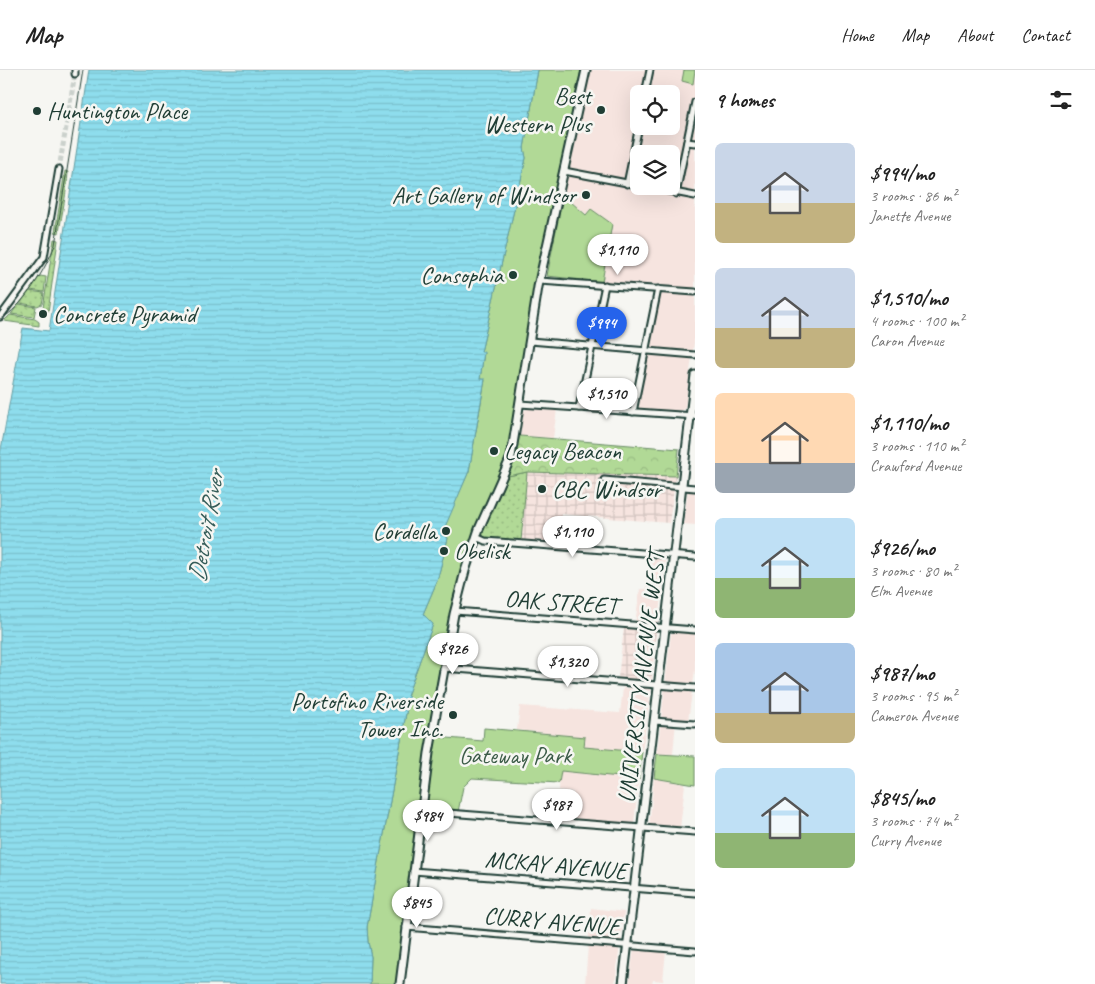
<!DOCTYPE html>
<html lang="en">
<head>
<meta charset="utf-8">
<style>
  body { margin:0; font-family:Caveat,sans-serif; background:#f6f6f6; color:#222; height:100vh; display:flex; flex-direction:column; font-size:19px; white-space:nowrap }
  * { box-sizing:border-box; margin:0 }
  p { font-size:16px; color:#767676 }
  .icon { flex:none; width:28px; height:28px; fill:none; stroke:currentColor; stroke-width:2; stroke-linecap:round; stroke-linejoin:round }
  .map { position:relative; flex:1; overflow:hidden }
  .drawer { display:flex; flex-direction:column; background:#fff; width:400px }
  .drawer>* { flex:none }
  .tools { position:absolute; left:630px; top:15px; display:grid; gap:10px }
  .tools a { display:grid; place-items:center; width:50px; height:50px; border-radius:8px; background:#fff; box-shadow:0 5px 20px #0002; font-size:25px }
  .price { position:absolute; translate:-50% -42px; padding:0 11px; border-radius:18px; background:#fff; color:#222; font-size:16px; line-height:32px; filter:drop-shadow(0 1px 2px #0008) }
  .price::after { content:''; position:absolute; left:50%; top:30px; width:15px; height:11px; margin-left:-8px; background:inherit; clip-path:polygon(0 0,100% 0,50% 100%) }
  .price.active { background:#2563eb; color:#fff }
  ul { padding:0; list-style:none }
  li { display:flex; align-items:center; gap:15px; height:125px; padding:0 20px }
  li span { display:grid; place-items:center; flex:none; width:140px; height:100px; border-radius:8px; color:#555 }
  li>.icon { margin-inline-start:auto }
  span .icon { width:60px; height:60px; fill:#fffc; stroke-width:1 }
  li b { font-size:21px }
  h2 { display:flex; justify-content:space-between; align-items:center; height:60px; padding:0 20px; font-size:21px }
  header { display:flex; align-items:center; gap:30px; box-sizing:border-box; height:70px; padding:0 25px; background:#fff; border-bottom:1px solid #e0e0e0 }
  header strong { font-size:24px }
  nav { display:flex; gap:28px; margin-inline-start:auto; font-size:18px }
  main { display:flex; flex:1; min-height:0 }
  .map>svg:first-child { display:block }
  .built { fill:#f6e4df; fill-rule:evenodd }
  .industrial { fill:url(#industrial-grid) }
  .grass { fill:url(#grass-dots); stroke:#688b65 }
  .forest { fill:url(#forest-crowns); stroke:#688b65 }
  .park { fill:#b1d996; stroke:#688b65 }
  .water { fill:url(#water-rules); stroke:#629da3 }
  .lines { fill:none; stroke-linecap:round; stroke-linejoin:round }
  .minor-tunnel { stroke:#cbd1cc; stroke-width:5; stroke-dasharray:5 2.5; stroke-linecap:butt }
  .minor-casing { stroke:#1f3d34; stroke-width:9 }
  .major-casing { stroke:#1f3d34; stroke-width:11 }
  .minor { stroke:#f6f6f2; stroke-width:5 }
  .major { stroke:#f6f6f2; stroke-width:7 }
  .tram { stroke:#1f3d34; stroke-width:1 }
  .poi-dot { fill:#1f3d34; stroke:#f6f6f2; stroke-width:2 }
  .labels { text-anchor:middle; stroke-width:5; stroke-linejoin:round; paint-order:stroke }
  .poi-label { font-size:24px; fill:#1f3d34; stroke:#f6f6f2; text-anchor:end }
  .street-label { font-size:24px; fill:#1f3d34; stroke:#f6f6f2 }
  .park-label { font-size:24px; fill:#3c5c48; stroke:#f6f6f2 }
  .water-label { font-size:25px; font-style:italic; fill:#355d59; stroke:#f6f6f2 }
</style>
</head>
<body>
<header>
<strong>Map</strong>
<nav><a>Home</a><a>Map</a><a>About</a><a>Contact</a></nav>
</header>
<main>
<div class="map">
<svg width="695" height="914" viewBox="0 0 695 914">
  <defs>
    <pattern id="industrial-grid" width="8" height="8" patternUnits="userSpaceOnUse" patternTransform="scale(1.25)"><rect width="8" height="8" fill="#f6e4df"/><path d="M0 4h8M4 0v8" fill="none" stroke="#d2c4c0"/></pattern>
    <pattern id="grass-dots" width="8" height="8" patternUnits="userSpaceOnUse" patternTransform="scale(1.25)"><rect width="8" height="8" fill="#b1d996"/><path d="M2 2h.1M6 6h.1" fill="none" stroke="#98bb82" stroke-width="1.8" stroke-linecap="round"/></pattern>
    <pattern id="forest-crowns" width="20" height="18" patternUnits="userSpaceOnUse" patternTransform="scale(1.25)"><rect width="20" height="18" fill="#b1d996"/><path d="M2 6a3 3 0 1 1 6 0M12 15a3 3 0 1 1 6 0" fill="none" stroke="#98bb82"/></pattern>
    <pattern id="water-rules" width="6" height="5" patternUnits="userSpaceOnUse" patternTransform="scale(1.25)"><rect width="6" height="5" fill="#8edded"/><path d="M0 2.5h6" fill="none" stroke="#7abfcc"/></pattern>
  </defs>
  <rect width="100%" height="100%" fill="#f6f6f2"/>
  <filter id="ink" filterUnits="userSpaceOnUse"><feTurbulence type="fractalNoise" baseFrequency=".02" numOctaves="2"/><feDisplacementMap in="SourceGraphic" scale="10" xChannelSelector="R" yChannelSelector="G"/><feConvolveMatrix kernelMatrix="1 2 1 2 8 2 1 2 1" color-interpolation-filters="sRGB"/></filter>
  <g filter="url(#ink)">
    <g class="built">
      <path d="M590 0H695V265L685 338 679 342 635 339 663 215 602 212 612 154 591 139 587 145 563 125ZM639 24H671V56H639ZM639 84H671V116H639Z"/>
      <polygon points="527,338 557,339 553,368 520,366 523,342"/>
      <polygon points="688,418 695,419 695,455 684,454"/>
      <polygon points="650,479 666,481 658,552 654,555 635,554 640,519 646,519"/>
      <polygon points="674,561 695,563 695,600 688,651 676,651 673,684 657,684 671,564"/>
      <polygon points="623,618 651,620 642,682 584,677 584,667 517,660 520,636 620,643"/>
      <polygon points="560,701 639,709 634,753 631,755 570,750 573,722 559,720"/>
      <polygon points="654,708 685,714 680,759 649,757"/>
      <polygon points="591,838 624,842 615,914 585,914"/>
      <polygon points="634,878 666,881 663,911 653,910 652,914 629,914"/>
    </g>
    <g class="industrial">
      <polygon points="527,402 676,406 669,453 561,444 558,474 521,471"/>
      <polygon points="624,558 656,560 651,620 617,616"/>
    </g>
    <g class="grass">
      <path d="M65 101 68 102C67 122 62 142 59 163L55 162Z"/>
      <polygon points="54,169 58,170 48,242 43,238"/>
      <polygon points="40,206 46,207 44,222 30,220"/>
      <polygon points="29,221 44,223 42,234 37,236 20,233"/>
      <polygon points="19,234 36,237 34,247 11,244"/>
      <polygon points="10,245 35,249 39,252 39,256 4,251"/>
      <polygon points="527,402 521,471 484,467 482,462 508,406"/>
    </g>
    <polygon class="forest" points="520,366 679,379 676,406 527,402 508,406"/>
    <g class="park">
      <polygon points="538,0 581,0 533,222 513,365 507,388 469,477 454,524 432,639 397,914 370,914 371,887 368,872 367,857 409,627 407,626 433,554 423,544 437,511 448,468 441,464 469,401 485,310 480,309 484,283 481,282 526,88 524,78"/>
      <polygon points="684,0 695,0 693,14 682,11"/>
      <polygon points="563,125 586,145 591,139 612,154 602,212 547,206"/>
      <polygon points="484,658 585,667 584,677 642,682 639,709 561,701 559,713 472,708 463,717 458,742 429,739 426,734 435,667 483,671"/>
      <polygon points="657,684 695,686 695,715 654,708"/>
    </g>
    <polygon class="water" points="89,0 538,0 524,78 526,88 481,282 484,282 480,309 485,309 469,401 442,464 448,468 437,511 423,544 433,554 407,626 409,627 367,857 368,872 371,887 370,914 0,914 0,385 23,258 49,261"/>
    <g class="lines">
      <polyline class="minor-tunnel" points="59,99 75,4"/>
      <defs>
        <g id="minor">
          <polyline points="75,4 75,0"/>
          <polyline points="645,24 650,0"/>
          <polyline points="687,72 695,73"/>
          <polyline points="564,101 695,126"/>
          <polyline points="627,114 639,56"/>
          <polyline points="676,124 695,32"/>
          <polyline points="540,211 695,222"/>
          <polyline points="0,247 44,187 59,99"/>
          <polyline points="530,271 695,285"/>
          <polyline points="520,334 695,346"/>
          <polyline points="579,338 605,215"/>
          <polyline points="633,342 658,219"/>
          <polyline points="604,410 695,418"/>
          <polyline points="476,467 485,471 695,487"/>
          <polyline points="455,541 695,560"/>
          <polyline points="443,598 695,618"/>
          <polyline points="654,651 695,654"/>
          <polyline points="422,741 695,762"/>
          <polyline points="413,801 695,823"/>
          <polyline points="406,857 695,881"/>
        </g>
        <g id="major">
          <polyline points="400,914 429,683 454,544 465,501 479,459 511,387 538,217 586,0"/>
          <polyline points="623,914 695,305"/>
        </g>
      </defs>
      <use href="#minor" class="minor-casing"/>
      <use href="#major" class="major-casing"/>
      <use href="#minor" class="minor"/>
      <use href="#major" class="major"/>
      <path class="tram" d="M0 249C22 240 47 196 55 175L83 0"/>
    </g>
  </g>
  <g class="poi-dot">
    <circle cx="601" cy="40" r="5"/>
    <circle cx="37" cy="41" r="5"/>
    <circle cx="586" cy="125" r="5"/>
    <circle cx="513" cy="205" r="5"/>
    <circle cx="43" cy="244" r="5"/>
    <circle cx="494" cy="381" r="5"/>
    <circle cx="542" cy="419" r="5"/>
    <circle cx="446" cy="461" r="5"/>
    <circle cx="444" cy="481" r="5"/>
    <circle cx="453" cy="645" r="5"/>
  </g>
  <g class="labels">
    <g class="poi-label">
      <text x="591" y="34">Best<tspan x="591" dy="28">Western Plus</tspan></text>
      <text x="47" y="49" text-anchor="start">Huntington Place</text>
      <text x="576" y="133">Art Gallery of Windsor</text>
      <text x="503" y="213">Consophia</text>
      <text x="53" y="252" text-anchor="start">Concrete Pyramid</text>
      <text x="504" y="389" text-anchor="start">Legacy Beacon</text>
      <text x="552" y="427" text-anchor="start">CBC Windsor</text>
      <text x="436" y="469">Cordella</text>
      <text x="454" y="489" text-anchor="start">Obelisk</text>
      <text x="443" y="639">Portofino Riverside<tspan x="443" dy="28">Tower Inc.</tspan></text>
    </g>
    <g class="street-label">
      <text transform="translate(561 532) rotate(4)" y="8">OAK STREET</text>
      <text transform="translate(641 607) rotate(-83)" y="8">UNIVERSITY AVENUE WEST</text>
      <text transform="translate(556 795) rotate(5)" y="8">MCKAY AVENUE</text>
      <text transform="translate(552 851) rotate(5)" y="8">CURRY AVENUE</text>
    </g>
    <g class="park-label">
      <text x="515" y="693">Gateway Park</text>
    </g>
    <g class="water-label">
      <text transform="translate(205 456) rotate(-80)" y="9">Detroit River</text>
    </g>
  </g>
</svg>
<div class="tools">
<a><svg class="icon" aria-label="locate" viewBox="0 0 24 24"><circle cx="12" cy="12" r="6"/><path d="M12 2v4M12 18v4M2 12h4M18 12h4"/></svg></a>
<a><svg class="icon" aria-label="layers" viewBox="0 0 24 24"><path d="M12 4l9 5-9 5-9-5zM3 14l9 5 9-5"/></svg></a>
</div>
<b class="price" style="left:618px;top:206px">$1,110</b>
<b class="price active" style="left:602px;top:279px">$994</b>
<b class="price" style="left:607px;top:350px">$1,510</b>
<b class="price" style="left:573px;top:488px">$1,110</b>
<b class="price" style="left:453px;top:605px">$926</b>
<b class="price" style="left:568px;top:618px">$1,320</b>
<b class="price" style="left:557px;top:761px">$987</b>
<b class="price" style="left:428px;top:772px">$984</b>
<b class="price" style="left:417px;top:859px">$845</b>
</div>
<section class="drawer">
<h2>9 homes<svg class="icon" aria-label="filters" viewBox="0 0 24 24"><path d="M4 7h16M4 17h16"/><circle cx="9" cy="7" r="2"/><circle cx="15" cy="17" r="2"/></svg></h2>
<ul>
<li><span style="background:linear-gradient(#c9d6e8 60%,#c2b280 0)"><svg class="icon" aria-label="home" viewBox="0 0 24 24"><path d="M3 11l9-7 9 7M6 9v11h12V9"/></svg></span><div><b>$994/mo</b><p>3 rooms · 86 m²</p><p>Janette Avenue</p></div></li>
<li><span style="background:linear-gradient(#c9d6e8 60%,#c2b280 0)"><svg class="icon" aria-label="home" viewBox="0 0 24 24"><path d="M3 11l9-7 9 7M6 9v11h12V9"/></svg></span><div><b>$1,510/mo</b><p>4 rooms · 100 m²</p><p>Caron Avenue</p></div></li>
<li><span style="background:linear-gradient(#ffd9b3 70%,#9aa5b1 0)"><svg class="icon" aria-label="home" viewBox="0 0 24 24"><path d="M3 11l9-7 9 7M6 9v11h12V9"/></svg></span><div><b>$1,110/mo</b><p>3 rooms · 110 m²</p><p>Crawford Avenue</p></div></li>
<li><span style="background:linear-gradient(#bfe0f5 60%,#8fb573 0)"><svg class="icon" aria-label="home" viewBox="0 0 24 24"><path d="M3 11l9-7 9 7M6 9v11h12V9"/></svg></span><div><b>$926/mo</b><p>3 rooms · 80 m²</p><p>Elm Avenue</p></div></li>
<li><span style="background:linear-gradient(#a9c7e8 70%,#c2b280 0)"><svg class="icon" aria-label="home" viewBox="0 0 24 24"><path d="M3 11l9-7 9 7M6 9v11h12V9"/></svg></span><div><b>$987/mo</b><p>3 rooms · 95 m²</p><p>Cameron Avenue</p></div></li>
<li><span style="background:linear-gradient(#bfe0f5 65%,#8fb573 0)"><svg class="icon" aria-label="home" viewBox="0 0 24 24"><path d="M3 11l9-7 9 7M6 9v11h12V9"/></svg></span><div><b>$845/mo</b><p>3 rooms · 74 m²</p><p>Curry Avenue</p></div></li>
</ul>
</section>
</main>
</body>
</html>
